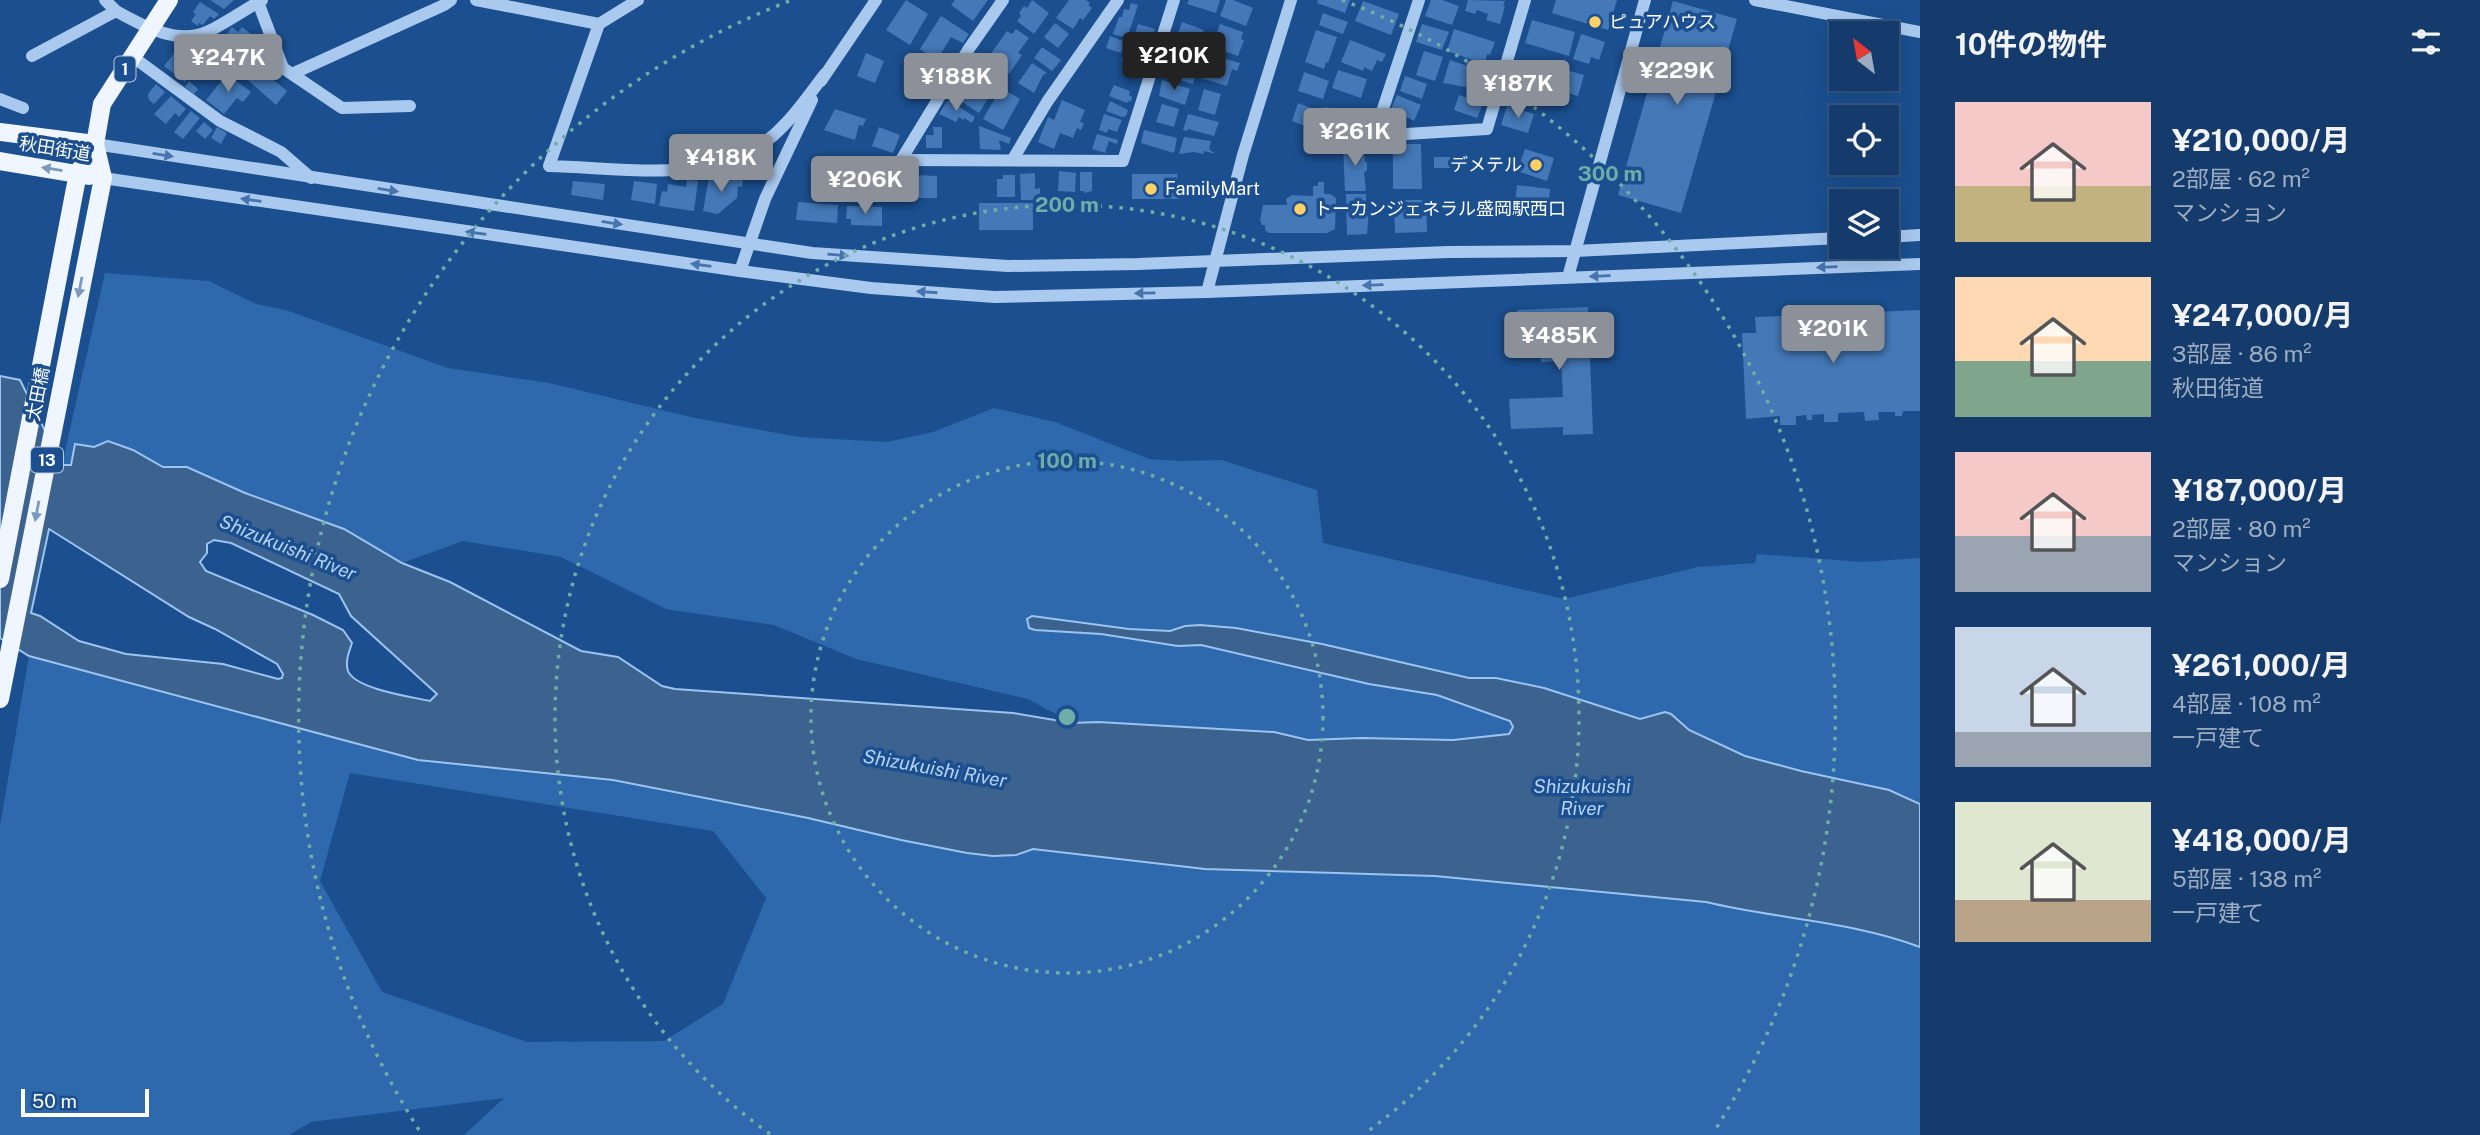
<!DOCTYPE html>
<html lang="ja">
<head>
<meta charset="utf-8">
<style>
  body { margin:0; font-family:"Public Sans","Noto Sans JP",sans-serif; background:#1d4271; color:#f1f3f6; height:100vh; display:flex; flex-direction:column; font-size:26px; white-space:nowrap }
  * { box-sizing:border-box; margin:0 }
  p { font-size:23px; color:#9dadc1 }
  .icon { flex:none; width:38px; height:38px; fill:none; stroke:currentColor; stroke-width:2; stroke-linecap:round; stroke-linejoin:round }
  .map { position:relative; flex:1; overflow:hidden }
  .details { display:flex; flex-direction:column; background:#143b6b; width:560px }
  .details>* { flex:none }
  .needle { width:46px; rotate:329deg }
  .fabs { position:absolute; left:1829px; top:21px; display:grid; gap:14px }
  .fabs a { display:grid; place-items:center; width:70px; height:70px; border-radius:0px; background:#143b6b; box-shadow:0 7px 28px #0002,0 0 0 2px #33557e; font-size:35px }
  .scale { position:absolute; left:21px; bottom:18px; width:128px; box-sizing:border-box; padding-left:7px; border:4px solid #fff; border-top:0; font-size:19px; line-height:24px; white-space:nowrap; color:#fff; -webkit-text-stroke:5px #1b4f8f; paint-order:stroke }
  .price { position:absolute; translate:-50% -60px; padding:0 16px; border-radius:7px; background:#8c9099; color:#fff; font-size:23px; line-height:46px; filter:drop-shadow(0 2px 4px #0008) }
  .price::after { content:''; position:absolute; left:50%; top:42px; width:21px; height:16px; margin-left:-10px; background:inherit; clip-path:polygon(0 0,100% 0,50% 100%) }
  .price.on { background:#222; color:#fff }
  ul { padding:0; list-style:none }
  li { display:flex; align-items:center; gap:21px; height:175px; padding:0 35px }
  li span { display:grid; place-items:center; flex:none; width:196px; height:140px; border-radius:0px; color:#555 }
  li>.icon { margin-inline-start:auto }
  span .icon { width:84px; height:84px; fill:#fffc; stroke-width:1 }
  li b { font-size:30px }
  h2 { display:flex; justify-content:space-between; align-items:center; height:84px; padding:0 35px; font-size:30px }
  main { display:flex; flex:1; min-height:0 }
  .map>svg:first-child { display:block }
  .green { fill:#2e69ad; fill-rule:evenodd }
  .water { fill:#3c6290; stroke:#9cc4f0; stroke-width:2; fill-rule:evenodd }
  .building { fill:#4478b7 }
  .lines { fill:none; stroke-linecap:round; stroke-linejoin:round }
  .minor { stroke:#a9c9ee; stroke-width:12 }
  .major { stroke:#f0f6ff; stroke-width:18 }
  .oneway { fill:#4674ac }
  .oneway2 { fill:#7b9ac1 }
  .ring { fill:none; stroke:#6fada8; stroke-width:3.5; stroke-dasharray:3.5 7 }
  .poi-dot { fill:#ffd166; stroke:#1b4f8f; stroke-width:2.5 }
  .labels { text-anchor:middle; stroke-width:7; stroke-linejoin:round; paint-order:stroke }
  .shield { fill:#1b4f8f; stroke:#bbcadd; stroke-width:2 }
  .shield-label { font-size:16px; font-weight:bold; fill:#fff }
  .poi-label { font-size:18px; fill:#fff; stroke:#1b4f8f; text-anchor:start }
  .street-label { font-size:18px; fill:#fff; stroke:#1b4f8f }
  .water-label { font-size:19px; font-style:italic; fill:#b5d3f5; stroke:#1b4f8f }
  .centre { fill:#6fada8; stroke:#1b4f8f; stroke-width:3.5 }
  .ring-label { font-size:21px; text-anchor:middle; font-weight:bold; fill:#6fada8; stroke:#1b4f8f; stroke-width:7; stroke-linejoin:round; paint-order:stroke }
</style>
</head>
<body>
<main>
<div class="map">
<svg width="1920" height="1135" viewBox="0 0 1920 1135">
  <rect width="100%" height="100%" fill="#1b4f8f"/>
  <g class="green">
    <polygon points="105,273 209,281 256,304 286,310 448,368 549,383 695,418 799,437 887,442 933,432 994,408 1055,422 1149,459 1181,461 1221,460 1317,490 1323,543 1564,599 1698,567 1755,563 1757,554 1863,562 1920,558 1920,804 1889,790 1801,771 1745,756 1689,730 1671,714 1640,719 1544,688 1496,678 1469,678 1322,644 1236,628 1185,626 1170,631 1129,629 1032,616 1035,630 1101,634 1178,646 1201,645 1369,684 1437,695 1510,721 1513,727 1509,734 1453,740 1361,738 1308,740 1274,732 1098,722 1072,723 1028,699 856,659 774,625 666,609 561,557 463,541 402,563 344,529 245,493 187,467 163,467 133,450 62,465"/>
    <path d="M29 656 418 760 613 780 808 818 901 840 967 853 993 856 1016 855 1033 849 1205 869 1435 876 1706 902 1849 926 1920 947V1135H464L504 1098 311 1122 289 1135H0V826ZM350 773 713 831 766 898 723 1004 664 1041 527 1042 382 992 320 881Z"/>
  </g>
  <path class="water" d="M0 376 20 380 62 465H71L75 444 94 447 108 441 133 450 163 467H187L245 493 344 529 402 563 450 582 581 651 618 657 662 686 675 689 1013 713 1072 723 1098 722 1274 732 1308 740 1361 738 1453 740 1509 734 1513 727 1510 721 1437 695 1369 684 1201 645 1178 646 1101 634 1035 630 1029 628 1027 619 1032 616 1129 629 1170 631 1185 626 1200 625 1236 628 1322 644 1469 678H1496L1544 688 1640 719 1665 712 1671 714 1689 730 1745 756 1801 771 1889 790 1920 804V947C1851 921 1777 919 1706 902L1435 876 1205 869 1033 849 1016 855 993 856 967 853 901 840 808 818 613 780 418 760 29 656 0 638ZM49 529 189 617 215 629 277 664 283 674 282 678 278 679 223 664 126 654 79 641 40 616 31 613ZM214 540 231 543 339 594 351 616 437 694 430 701C412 697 355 689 348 671 345 661 349 652 352 643L343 630 313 615 206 571 200 562 207 553V544Z"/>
  <g class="building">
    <polygon points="210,0 234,0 224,9"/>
    <polygon points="906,0 928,14 910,45 886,30"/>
    <polygon points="955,0 988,0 973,21 951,5"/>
    <polygon points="1032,0 1049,13 1034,34 1017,21 1021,16 1019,13 1024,6 1027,8"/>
    <polygon points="1069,0 1086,0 1090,3 1088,5 1092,8 1083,20 1080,18 1073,29 1056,18"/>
    <polygon points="1189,0 1220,0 1216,13 1187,4"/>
    <polygon points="1226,0 1233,0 1253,8 1246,26 1220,16"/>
    <polygon points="1318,0 1350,0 1345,13 1317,3"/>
    <polygon points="1431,0 1442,0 1459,6 1452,25 1425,16"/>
    <polygon points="1468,0 1505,1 1503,6 1505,6 1500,24 1486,20 1488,14 1477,10 1475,14 1465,11"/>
    <polygon points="1556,0 1617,0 1608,30 1552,13"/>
    <polygon points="1363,1 1399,14 1391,35 1355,21"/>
    <polygon points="1673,1 1737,19 1681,213 1618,195"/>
    <polygon points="200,2 219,14 214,19 210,16 203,25 199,23 198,26 191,21 196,14 193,12"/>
    <polygon points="1131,3 1138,5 1127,38 1113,34 1119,17 1122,17 1124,9 1129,10"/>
    <polygon points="1323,13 1348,22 1343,34 1319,25"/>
    <polygon points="941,16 969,34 963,43 951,37 937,60 920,49"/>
    <polygon points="1532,20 1575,32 1569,56 1525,43"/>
    <polygon points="1182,22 1204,30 1197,50 1175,42"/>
    <polygon points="1055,23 1069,34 1058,48 1044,37"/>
    <polygon points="1138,24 1155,29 1151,42 1134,37"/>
    <polygon points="1220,24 1243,32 1241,39 1244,40 1238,56 1212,47"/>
    <polygon points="1422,24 1449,32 1442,50 1416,42"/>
    <polygon points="232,27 238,32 242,27 255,37 251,41 256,45 248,55 237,46 234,50 237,52 232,59 228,57 225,62 228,65 221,73 218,71 214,76 202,67"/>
    <polygon points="1016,29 1029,38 1018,53 1022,55 1009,74 987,59 1007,31 1012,34"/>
    <polygon points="1454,29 1495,42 1490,55 1487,54 1485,64 1447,51"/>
    <polygon points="1316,30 1337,37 1328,63 1326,62 1324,69 1305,62"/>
    <polygon points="1581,34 1605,42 1599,60 1591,57 1589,64 1573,59"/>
    <polygon points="1110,36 1125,42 1121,53 1106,48"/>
    <polygon points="1131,37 1149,45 1140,69 1121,62"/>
    <polygon points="212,39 216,42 185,82 164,66 176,51 184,58 194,44 200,48"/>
    <polygon points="1350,40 1386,54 1382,62 1377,60 1372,71 1364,67 1363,71 1341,62"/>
    <polygon points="1042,47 1061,60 1052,71 1034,58"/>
    <polygon points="1424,51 1443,57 1435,81 1416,75"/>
    <polygon points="866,53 884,61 875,83 857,76"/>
    <polygon points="1209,54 1240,63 1237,71 1232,69 1227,86 1201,78"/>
    <polygon points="249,60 287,91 276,105 239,72"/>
    <polygon points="1450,60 1476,69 1476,72 1484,74 1481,82 1478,81 1476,89 1443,83"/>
    <polygon points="1032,63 1047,73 1043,75 1034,93 1018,83"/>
    <polygon points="1170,63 1196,72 1193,84 1166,76"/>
    <polygon points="1555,67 1584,75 1578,96 1549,88"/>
    <polygon points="1338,70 1367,79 1361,98 1332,88"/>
    <polygon points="1518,70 1540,77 1538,86 1541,87 1537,100 1533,99 1531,107 1511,101"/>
    <polygon points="964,72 979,81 976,85 991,94 979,113 950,94"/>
    <polygon points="1304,72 1329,81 1323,99 1298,91"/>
    <polygon points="227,74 251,92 243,102 237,98 224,114 206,100"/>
    <polygon points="1405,76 1427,84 1422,99 1400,91"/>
    <polygon points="1162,80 1190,89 1185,105 1159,96"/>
    <polygon points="189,81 198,89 194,94 185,87"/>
    <polygon points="156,84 165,92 154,104 149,100 148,94"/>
    <polygon points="1114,85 1130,91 1129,95 1132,97 1131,102 1128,101 1127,103 1109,96"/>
    <polygon points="1001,88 1020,99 1003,130 983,119"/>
    <polygon points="1204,89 1221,94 1215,115 1198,110"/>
    <polygon points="1397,95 1421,105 1414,121 1400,114 1397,120 1388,116"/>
    <polygon points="1459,95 1483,103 1477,118 1454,110"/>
    <polygon points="171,96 186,109 179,117 175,113 166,124 154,114"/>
    <polygon points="948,100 975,117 972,123 964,118 963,120 959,117 956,122 939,114"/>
    <polygon points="1062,100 1085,110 1080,122 1084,123 1081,130 1077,128 1073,138 1060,133 1054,149 1038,142 1048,117 1054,120"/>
    <polygon points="1110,101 1128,110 1126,116 1122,117 1106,111"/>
    <polygon points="1298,103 1316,110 1310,128 1292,121"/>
    <polygon points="1162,104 1179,109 1174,127 1156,122"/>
    <polygon points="1507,106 1534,114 1528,133 1501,125"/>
    <polygon points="1324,107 1355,111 1353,131 1320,126"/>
    <polygon points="835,109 866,119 863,126 859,125 855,140 824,130"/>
    <polygon points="191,111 200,118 183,139 174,132"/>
    <polygon points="1104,114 1122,120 1117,132 1108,129 1107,133 1099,130"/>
    <polygon points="1188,114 1219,122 1214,136 1188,129 1187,131 1183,130"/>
    <polygon points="204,122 213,130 205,139 196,131"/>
    <polygon points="979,126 1011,138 1009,144 999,140 1001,150 980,149"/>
    <polygon points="217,127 227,133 221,144 211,138"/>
    <polygon points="879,127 900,135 893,153 872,146"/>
    <polygon points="933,127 942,127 942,148 926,148 926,135 934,135"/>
    <polygon points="1144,130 1177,138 1174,153 1141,143"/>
    <polygon points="1097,134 1118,140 1117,144 1109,141 1105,153 1092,149"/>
    <polygon points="1184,137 1211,141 1209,149 1215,154 1204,151 1203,154 1194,152 1179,154"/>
    <polygon points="1364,144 1365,162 1367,162 1367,171 1364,172 1366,191 1345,191 1343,146"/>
    <polygon points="1404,144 1421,144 1422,189 1393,189 1393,152 1405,152"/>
    <polygon points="1525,149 1554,158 1547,181 1517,171"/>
    <rect x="1434" y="157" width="16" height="11"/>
    <polygon points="1059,171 1076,173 1075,192 1058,191"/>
    <polygon points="1080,172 1092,172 1092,191 1084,193 1084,191 1080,191"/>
    <polygon points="892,173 906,173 905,197 891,196"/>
    <polygon points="1035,173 1035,189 1040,188 1040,200 1021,200 1020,174"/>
    <polygon points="1132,174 1177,174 1179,199 1132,199"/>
    <polygon points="914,175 937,176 937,198 913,198"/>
    <polygon points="1003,175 1015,175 1015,197 997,197 997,179 1003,179"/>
    <polygon points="709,177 743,179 742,187 738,186 737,198 718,214 703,211"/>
    <polygon points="687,180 698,181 694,211 659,206 662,191 667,192 668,184 686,187"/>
    <polygon points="573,181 605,184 603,200 571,195"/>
    <polygon points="634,181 657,184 655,204 631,200"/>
    <polygon points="1318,182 1324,182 1324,194 1330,194 1336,198 1335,229 1327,233 1269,233 1265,230 1265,225 1262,225 1260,220 1263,205 1287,205 1286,199 1292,195 1313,196 1313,186 1318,186"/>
    <polygon points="1517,185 1550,189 1548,210 1515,206"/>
    <polygon points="1346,194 1366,194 1366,212 1369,212 1367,234 1347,235"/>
    <polygon points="1394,200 1426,200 1427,232 1395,233"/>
    <polygon points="798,202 838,205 837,223 796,220"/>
    <rect x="979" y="203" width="54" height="27"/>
    <polygon points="847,206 882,207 882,226 851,225 851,219 846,219"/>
    <polygon points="1588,307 1593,434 1563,435 1563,427 1511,429 1509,399 1563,397 1561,361 1541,362 1541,356 1552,354 1550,318 1539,319 1541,344 1518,345 1517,310"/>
    <polygon points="1920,310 1920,411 1903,411 1902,416 1895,416 1895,412 1878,412 1879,420 1865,421 1864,412 1838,413 1838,422 1824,422 1824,414 1812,415 1812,420 1807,420 1806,415 1796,416 1796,425 1780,425 1780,416 1746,419 1742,333 1756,333 1755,317"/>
  </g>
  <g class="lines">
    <g class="minor">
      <polyline points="105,0 116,11"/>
      <polyline points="476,0 599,24 638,0"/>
      <polyline points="1419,0 1374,136 1487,129 1525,0"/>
      <polyline points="1755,0 1920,32"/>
      <polyline points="258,2 283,68 342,108 410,106"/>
      <path d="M599 24 549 166C613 167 698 183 755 149 785 131 804 101 825 74"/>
      <path d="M32 56 116 11C143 26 178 46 209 31 227 22 244 10 262 0"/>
      <polyline points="133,57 220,121 281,152 311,178"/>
      <polyline points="294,73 444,5 451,0"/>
      <polyline points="821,81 876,0"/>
      <polyline points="0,99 23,108"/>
      <polyline points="95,144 812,253 1008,266 1138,264 1448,252 1575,251 1841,238"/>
      <polyline points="1013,159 1047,102 1118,0"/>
      <polyline points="901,160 1123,161 1174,0"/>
      <polyline points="901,160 968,50 1003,0"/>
      <polyline points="103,178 740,271 871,288 995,297 1207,292 1920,264"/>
      <polyline points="1886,237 1920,235"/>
      <polyline points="740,271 765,199 812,100"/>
      <polyline points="1568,277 1645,0"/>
      <polyline points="1207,292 1243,155 1291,0"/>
    </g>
    <g class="major">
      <polyline points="0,132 95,144"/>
      <polyline points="0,161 89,176"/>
      <polyline points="0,579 78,173 95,144 102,104 169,0"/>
      <polyline points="0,699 103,178 95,144"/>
    </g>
  </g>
  <defs><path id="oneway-solid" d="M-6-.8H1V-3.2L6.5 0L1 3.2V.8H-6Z" transform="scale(1.75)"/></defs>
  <g class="oneway">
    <use href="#oneway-solid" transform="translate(163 155) rotate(9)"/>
    <use href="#oneway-solid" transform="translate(388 190) rotate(9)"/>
    <use href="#oneway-solid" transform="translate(251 200) rotate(-172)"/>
    <use href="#oneway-solid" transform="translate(612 223) rotate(9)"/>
    <use href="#oneway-solid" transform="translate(476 233) rotate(-172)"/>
    <use href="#oneway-solid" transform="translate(838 255) rotate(5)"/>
    <use href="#oneway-solid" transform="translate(701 265) rotate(-172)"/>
    <use href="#oneway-solid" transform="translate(1827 267) rotate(178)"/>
    <use href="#oneway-solid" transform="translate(1600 276) rotate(178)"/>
    <use href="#oneway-solid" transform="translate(1373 285) rotate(178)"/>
    <use href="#oneway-solid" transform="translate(927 292) rotate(-176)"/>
    <use href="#oneway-solid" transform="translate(1145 293) rotate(179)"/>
  </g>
  <g class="oneway2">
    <use href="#oneway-solid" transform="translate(52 169) rotate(-171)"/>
    <use href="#oneway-solid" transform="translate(80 287) rotate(101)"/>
    <use href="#oneway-solid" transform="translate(37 511) rotate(101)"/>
  </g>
  <g class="ring">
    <circle cx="1067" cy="717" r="256"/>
    <path d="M770 1134A512 512 0 1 1 1364 1134"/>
    <path d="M419 1130A768 768 0 0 1 792 0M1342 0A768 768 0 0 1 1715 1130"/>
  </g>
  <g class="poi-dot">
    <circle cx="1595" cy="22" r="7"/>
    <circle cx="1536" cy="165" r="7"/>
    <circle cx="1151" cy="189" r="7"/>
    <circle cx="1300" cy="209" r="7"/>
  </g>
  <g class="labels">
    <g class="shield">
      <rect x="114.5" y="56.5" width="21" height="25" rx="5"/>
      <rect x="31" y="447.5" width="32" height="25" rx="5"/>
    </g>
    <g class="shield-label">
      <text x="125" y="75">1</text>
      <text x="47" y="466">13</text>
    </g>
    <g class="poi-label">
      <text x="1609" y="28">ピュアハウス</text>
      <text x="1522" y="171" text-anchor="end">デメテル</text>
      <text x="1165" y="195">FamilyMart</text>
      <text x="1314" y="215">トーカンジェネラル盛岡駅西口</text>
    </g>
    <g class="street-label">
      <text transform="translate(55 149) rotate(9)" y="6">秋田街道</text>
      <text transform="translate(38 394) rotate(-79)" y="6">太田橋</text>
    </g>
    <g class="water-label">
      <text transform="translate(288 547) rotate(22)" y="7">Shizukuishi River</text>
      <text transform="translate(935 768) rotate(10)" y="7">Shizukuishi River</text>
      <text x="1582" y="793">Shizukuishi<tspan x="1582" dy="22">River</tspan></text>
    </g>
  </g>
  <circle cx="1067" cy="717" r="10" class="centre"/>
  <g class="ring-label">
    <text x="1610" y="181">300 m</text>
    <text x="1067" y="212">200 m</text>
    <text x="1067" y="468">100 m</text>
  </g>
</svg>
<div class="fabs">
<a><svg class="needle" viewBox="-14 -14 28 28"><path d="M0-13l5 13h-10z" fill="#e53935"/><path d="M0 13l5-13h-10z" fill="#9dadc1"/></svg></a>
<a><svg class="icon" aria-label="locate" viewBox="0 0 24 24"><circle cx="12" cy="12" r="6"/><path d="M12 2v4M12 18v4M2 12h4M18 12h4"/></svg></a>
<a><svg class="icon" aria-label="layers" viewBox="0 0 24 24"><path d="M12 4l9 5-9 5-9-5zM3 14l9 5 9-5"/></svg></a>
</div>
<div class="scale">50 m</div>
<b class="price on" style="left:1174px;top:92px">¥210K</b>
<b class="price" style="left:228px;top:94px">¥247K</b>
<b class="price" style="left:1677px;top:107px">¥229K</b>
<b class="price" style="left:956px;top:113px">¥188K</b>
<b class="price" style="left:1518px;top:120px">¥187K</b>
<b class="price" style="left:1355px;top:168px">¥261K</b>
<b class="price" style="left:721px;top:194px">¥418K</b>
<b class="price" style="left:865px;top:216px">¥206K</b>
<b class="price" style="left:1833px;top:365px">¥201K</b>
<b class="price" style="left:1559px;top:372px">¥485K</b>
</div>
<section class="details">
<h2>10件の物件<svg class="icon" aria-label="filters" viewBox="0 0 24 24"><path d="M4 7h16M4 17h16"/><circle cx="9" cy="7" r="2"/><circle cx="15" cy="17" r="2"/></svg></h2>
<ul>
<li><span style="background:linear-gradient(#f6c9c9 60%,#c2b280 0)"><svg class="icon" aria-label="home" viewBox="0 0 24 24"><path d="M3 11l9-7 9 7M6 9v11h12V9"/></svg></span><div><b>¥210,000/月</b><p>2部屋 · 62 m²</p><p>マンション</p></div></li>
<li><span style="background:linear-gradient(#ffd9b3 60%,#7fa58c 0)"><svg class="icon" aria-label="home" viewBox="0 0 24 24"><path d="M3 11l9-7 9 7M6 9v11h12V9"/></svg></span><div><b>¥247,000/月</b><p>3部屋 · 86 m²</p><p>秋田街道</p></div></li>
<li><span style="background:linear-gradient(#f6c9c9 60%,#9aa5b1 0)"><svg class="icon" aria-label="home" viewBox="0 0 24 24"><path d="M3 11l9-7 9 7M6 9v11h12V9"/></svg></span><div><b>¥187,000/月</b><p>2部屋 · 80 m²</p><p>マンション</p></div></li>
<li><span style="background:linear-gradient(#c9d6e8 75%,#9aa5b1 0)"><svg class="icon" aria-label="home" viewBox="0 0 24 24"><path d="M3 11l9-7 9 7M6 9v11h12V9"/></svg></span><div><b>¥261,000/月</b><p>4部屋 · 108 m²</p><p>一戸建て</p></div></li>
<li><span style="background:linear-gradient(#dfe7d0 70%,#b9a48a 0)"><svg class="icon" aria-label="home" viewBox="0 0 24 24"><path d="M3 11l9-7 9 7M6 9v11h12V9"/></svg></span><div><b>¥418,000/月</b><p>5部屋 · 138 m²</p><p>一戸建て</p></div></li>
</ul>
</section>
</main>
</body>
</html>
